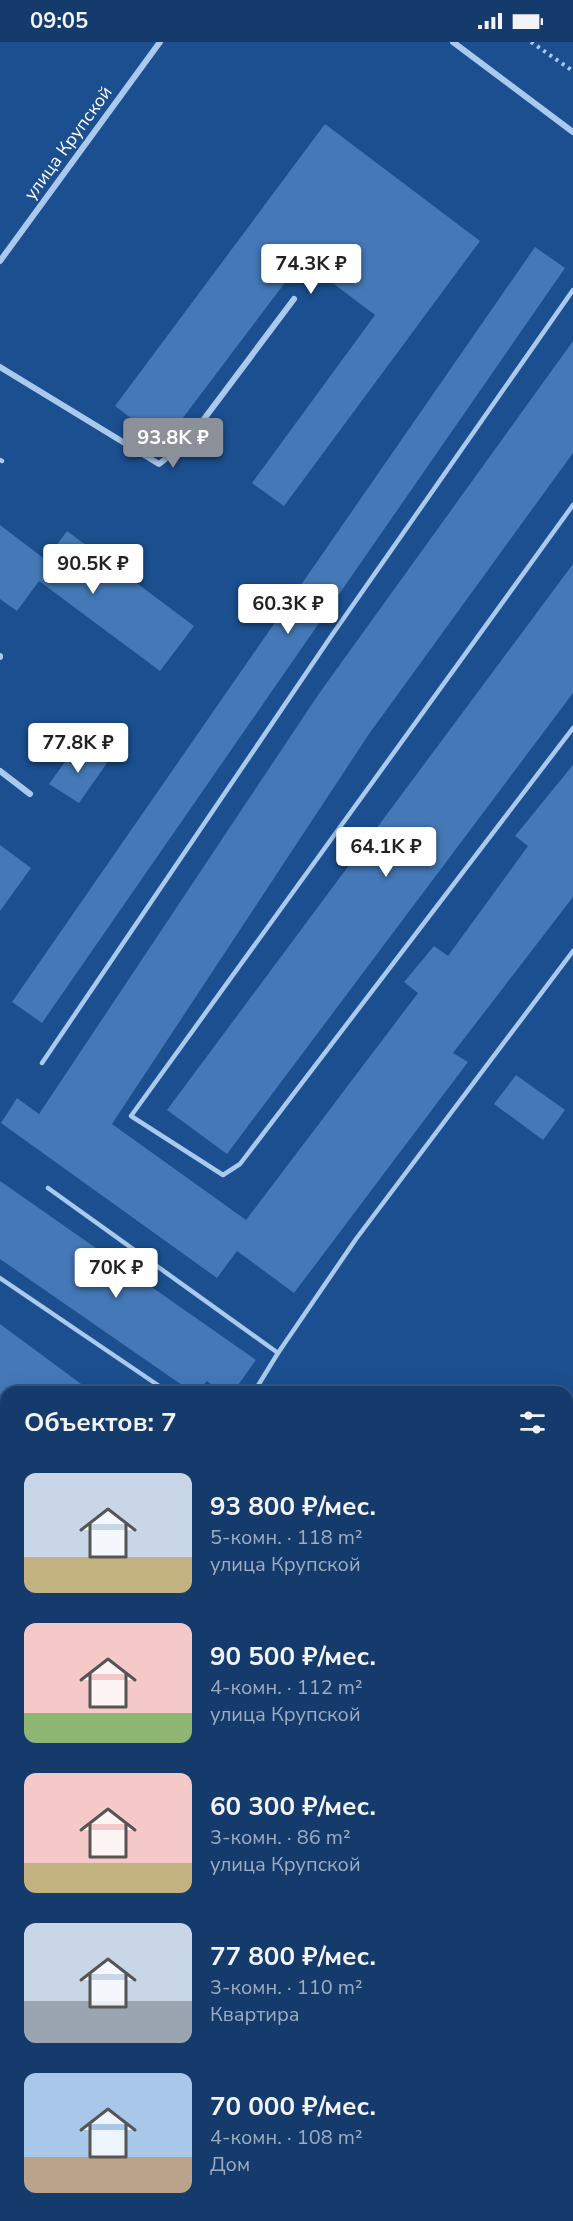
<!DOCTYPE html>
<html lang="ru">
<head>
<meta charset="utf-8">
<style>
  body { margin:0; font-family:"Nunito Sans",sans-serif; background:#1d4271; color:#f1f3f6; height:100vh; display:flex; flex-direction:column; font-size:22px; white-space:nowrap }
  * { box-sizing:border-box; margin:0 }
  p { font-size:20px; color:#9dadc1 }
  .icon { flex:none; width:33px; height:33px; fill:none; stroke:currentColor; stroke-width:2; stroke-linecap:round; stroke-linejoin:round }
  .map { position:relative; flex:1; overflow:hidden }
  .panel { position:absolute; left:0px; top:1344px; width:573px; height:836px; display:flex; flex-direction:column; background:#143b6b; border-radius:18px 18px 0 0; box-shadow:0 6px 24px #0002,0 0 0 2px #33557e }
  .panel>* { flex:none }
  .price { position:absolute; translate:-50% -51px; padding:0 14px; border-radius:6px; background:#fff; color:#222; font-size:20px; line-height:39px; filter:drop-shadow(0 2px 3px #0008) }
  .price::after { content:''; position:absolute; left:50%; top:36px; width:18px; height:14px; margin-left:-9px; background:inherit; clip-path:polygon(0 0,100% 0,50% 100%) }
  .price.active { background:#8c9099; color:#fff }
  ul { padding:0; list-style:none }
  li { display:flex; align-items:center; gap:18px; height:150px; padding:0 24px }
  li span { display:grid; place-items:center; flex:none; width:168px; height:120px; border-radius:12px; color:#555 }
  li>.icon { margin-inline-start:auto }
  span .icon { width:72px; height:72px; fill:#fffc; stroke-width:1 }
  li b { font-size:26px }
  h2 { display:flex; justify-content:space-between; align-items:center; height:72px; padding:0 24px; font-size:26px }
  .status { display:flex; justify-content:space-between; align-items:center; height:42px; padding:0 30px; background:#143b6b; direction:ltr }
  .status svg { height:16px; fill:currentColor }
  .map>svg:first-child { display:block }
  .building { fill:#4478b7 }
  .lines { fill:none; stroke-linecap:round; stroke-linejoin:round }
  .path { stroke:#a9c9ee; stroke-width:4; stroke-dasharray:3 4.5; stroke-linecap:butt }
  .service { stroke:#a9c9ee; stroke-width:4.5 }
  .minor { stroke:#a9c9ee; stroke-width:6 }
  .labels { text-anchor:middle; stroke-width:4.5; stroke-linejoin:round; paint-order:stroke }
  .street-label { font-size:18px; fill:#fff; stroke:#1b4f8f }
</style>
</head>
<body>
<div class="status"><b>09:05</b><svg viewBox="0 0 49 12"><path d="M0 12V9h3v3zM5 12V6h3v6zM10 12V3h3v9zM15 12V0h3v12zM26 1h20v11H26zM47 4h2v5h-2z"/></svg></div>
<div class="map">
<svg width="573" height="2179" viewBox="0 0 573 2179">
  <rect width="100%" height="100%" fill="#1b4f8f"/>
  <g class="building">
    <polygon points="325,82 480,199 284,464 252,441 375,273 302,218 164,401 115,364"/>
    <polygon points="535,205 565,226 42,981 12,960"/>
    <polygon points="573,299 573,411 369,692 112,1082 246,1178 418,951 404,940 434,904 448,914 528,804 515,794 573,723 573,855 453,1011 468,1020 294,1251 237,1209 217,1236 1,1081 17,1056 39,1072 318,653"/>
    <polygon points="0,483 46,518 67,489 194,584 160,629 39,539 17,569 0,557"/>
    <polygon points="573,522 573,651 227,1112 167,1068"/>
    <polygon points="78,702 107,721 79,761 49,742"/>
    <polygon points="0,803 31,826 0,869"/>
    <polygon points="516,1033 565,1068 543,1098 494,1062"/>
    <polygon points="0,1139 256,1318 233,1350 221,1350 207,1339 197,1350 192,1350 0,1217"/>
    <polygon points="0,1282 92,1350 6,1350 6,1362 0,1358"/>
    <polygon points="6,1506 6,1631 0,1643 0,1519"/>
    <polygon points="573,1690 573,1798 567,1794 567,1698"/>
    <polygon points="0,2048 6,2052 6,2162 0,2158"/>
    <polygon points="22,2174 143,2174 139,2179 29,2179"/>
  </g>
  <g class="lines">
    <polyline class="path" points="531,0 573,29"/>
    <g class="service">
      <polyline points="0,418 2,419"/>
      <polyline points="573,463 131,1074 223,1133 240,1122 573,686"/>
      <polyline points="42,1021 332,593 573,248"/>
      <polyline points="48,1146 278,1311"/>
      <polyline points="0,1236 168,1350"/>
      <polyline points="254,1350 278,1311 356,1197 573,909"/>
      <polyline points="0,1462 6,1449"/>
      <polyline points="0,1711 6,1703"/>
    </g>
    <g class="minor">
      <polyline points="453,0 573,90"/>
      <polyline points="0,219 160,0"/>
      <polyline points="0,325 159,422 186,401 294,257"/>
      <polyline points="0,614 0,615"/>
      <polyline points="0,729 30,752"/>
    </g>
  </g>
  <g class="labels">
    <g class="street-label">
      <text transform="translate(68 101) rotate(-54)" y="6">улица Крупской</text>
    </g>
  </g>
</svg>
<b class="price" style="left:311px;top:253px">74.3K ₽</b>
<b class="price active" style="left:173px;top:427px">93.8K ₽</b>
<b class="price" style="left:93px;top:553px">90.5K ₽</b>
<b class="price" style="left:288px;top:593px">60.3K ₽</b>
<b class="price" style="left:78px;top:732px">77.8K ₽</b>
<b class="price" style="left:386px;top:836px">64.1K ₽</b>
<b class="price" style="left:116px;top:1257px">70K ₽</b>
<section class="panel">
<h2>Объектов: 7<svg class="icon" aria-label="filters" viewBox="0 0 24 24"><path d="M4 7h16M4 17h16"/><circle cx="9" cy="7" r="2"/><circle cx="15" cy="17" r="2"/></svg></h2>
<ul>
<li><span style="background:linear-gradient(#c9d6e8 70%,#c2b280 0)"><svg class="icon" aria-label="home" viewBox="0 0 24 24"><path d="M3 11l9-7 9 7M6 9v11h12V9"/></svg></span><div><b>93 800 ₽/мес.</b><p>5-комн. · 118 m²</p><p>улица Крупской</p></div></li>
<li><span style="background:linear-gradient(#f6c9c9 75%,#8fb573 0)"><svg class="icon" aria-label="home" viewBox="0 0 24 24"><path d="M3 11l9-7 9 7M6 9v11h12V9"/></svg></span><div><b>90 500 ₽/мес.</b><p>4-комн. · 112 m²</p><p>улица Крупской</p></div></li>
<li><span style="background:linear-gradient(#f6c9c9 75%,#c2b280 0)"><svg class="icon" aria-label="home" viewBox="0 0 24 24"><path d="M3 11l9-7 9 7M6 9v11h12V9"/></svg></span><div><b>60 300 ₽/мес.</b><p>3-комн. · 86 m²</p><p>улица Крупской</p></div></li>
<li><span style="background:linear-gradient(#c9d6e8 65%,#9aa5b1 0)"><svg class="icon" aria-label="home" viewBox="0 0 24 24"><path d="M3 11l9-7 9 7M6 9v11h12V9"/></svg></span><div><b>77 800 ₽/мес.</b><p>3-комн. · 110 m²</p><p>Квартира</p></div></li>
<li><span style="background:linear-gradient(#a9c7e8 70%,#b9a48a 0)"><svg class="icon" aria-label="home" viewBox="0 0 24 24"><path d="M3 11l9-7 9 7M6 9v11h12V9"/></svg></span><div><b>70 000 ₽/мес.</b><p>4-комн. · 108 m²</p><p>Дом</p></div></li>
</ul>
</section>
</div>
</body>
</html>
